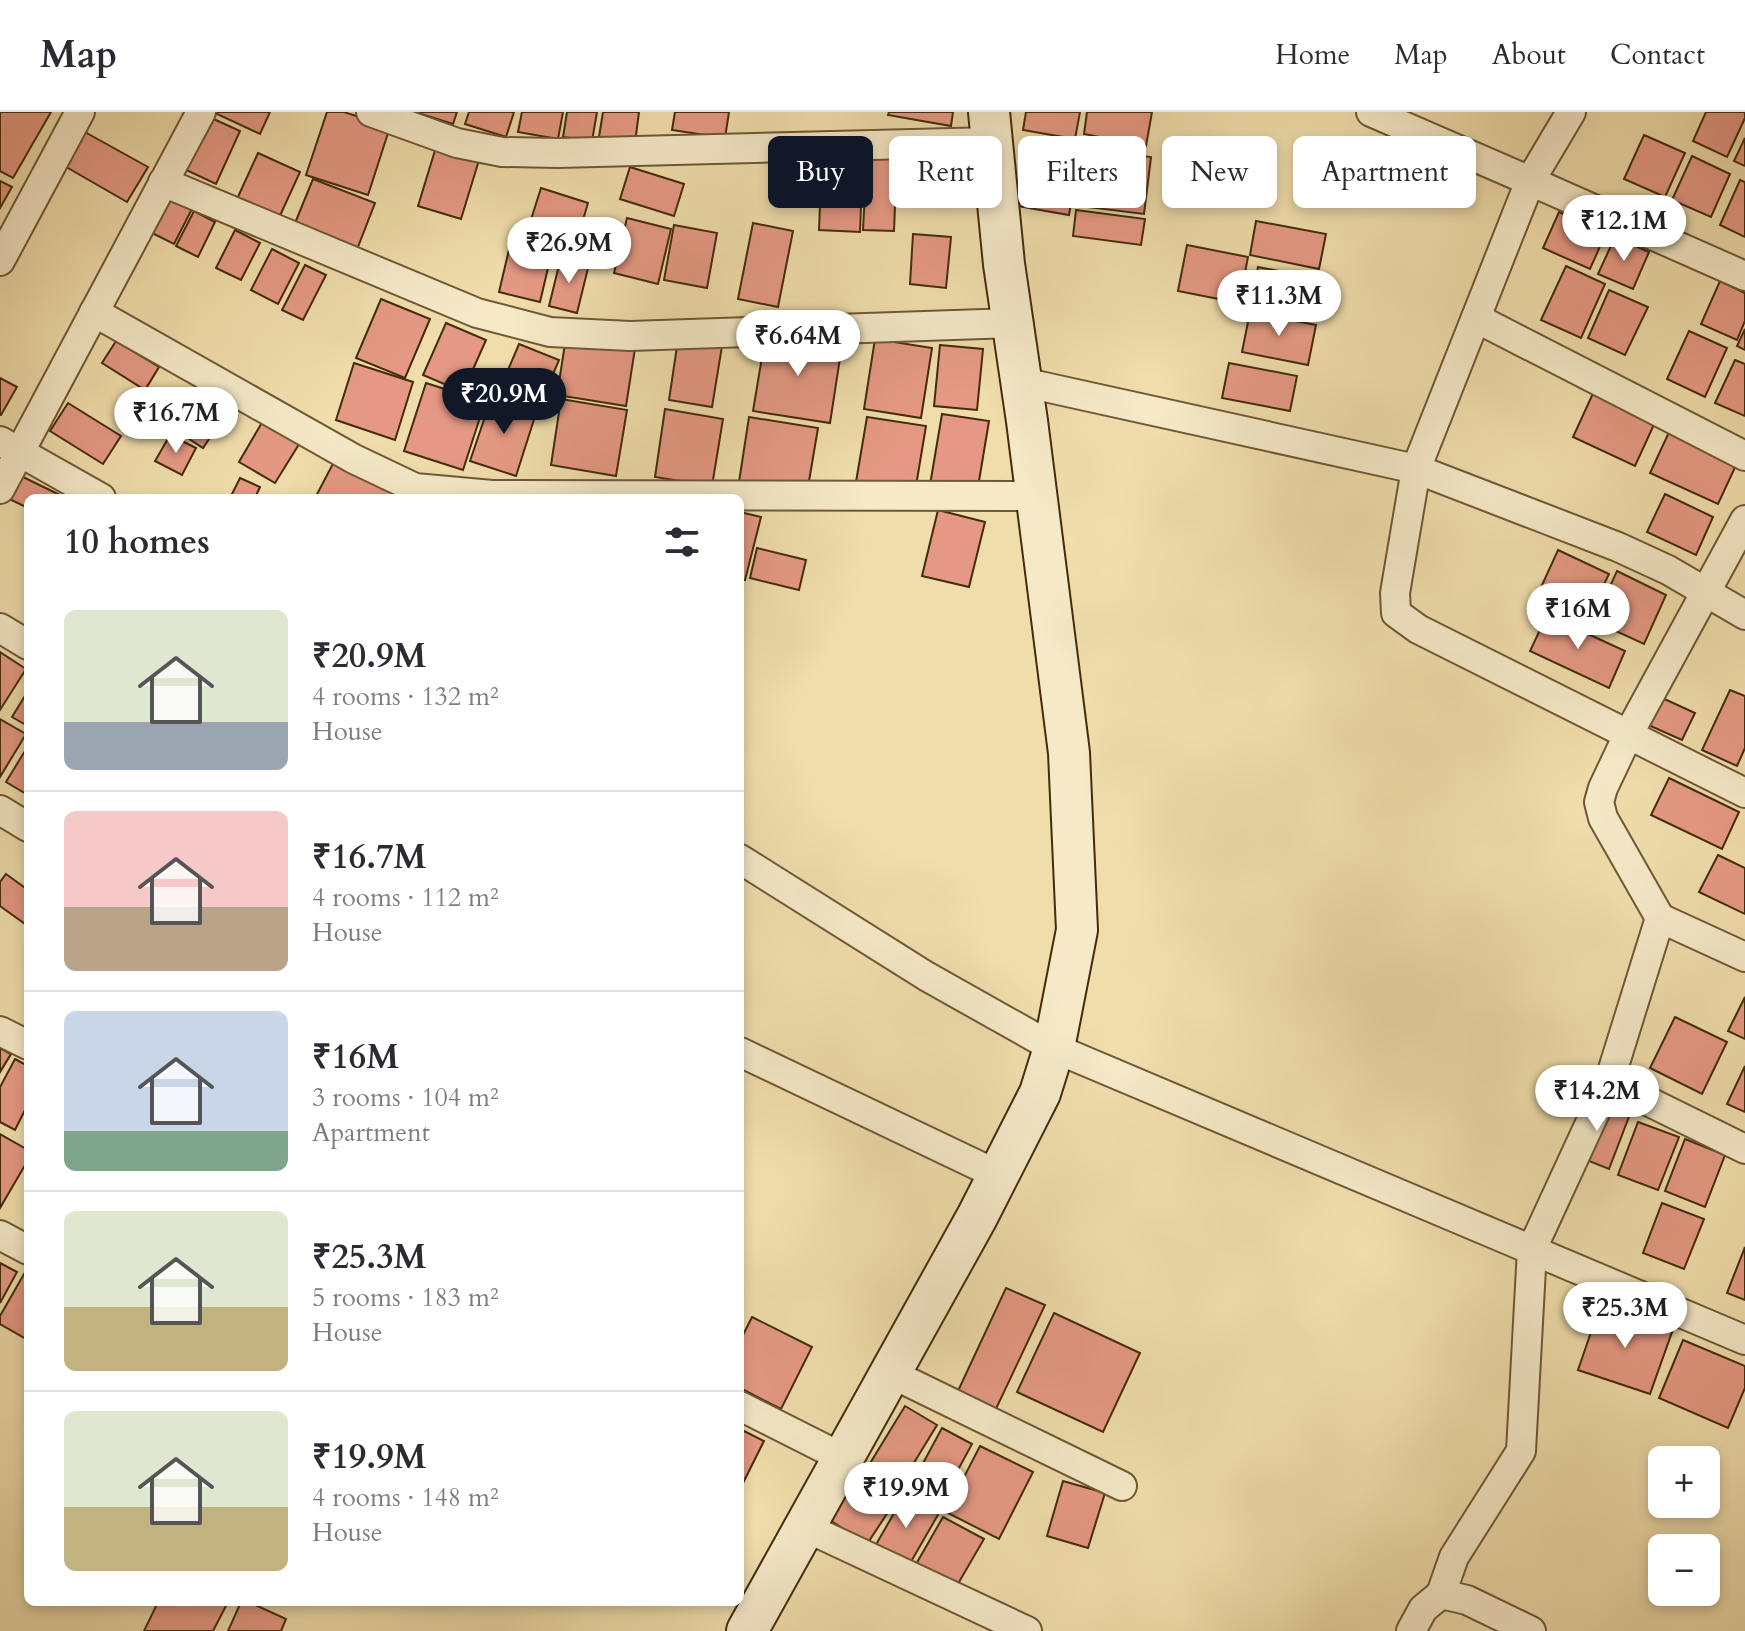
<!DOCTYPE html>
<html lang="en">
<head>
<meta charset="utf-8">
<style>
  body { margin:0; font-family:Cardo,serif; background:#f2f2f3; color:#2b2b33; height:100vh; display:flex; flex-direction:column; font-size:30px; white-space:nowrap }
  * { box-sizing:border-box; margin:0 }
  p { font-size:26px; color:#7c7c81 }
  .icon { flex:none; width:44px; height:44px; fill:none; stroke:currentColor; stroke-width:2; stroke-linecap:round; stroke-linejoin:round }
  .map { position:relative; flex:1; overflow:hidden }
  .drawer { position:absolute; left:24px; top:382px; width:720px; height:1112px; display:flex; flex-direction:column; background:#fff; border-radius:12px; box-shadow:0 4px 12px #0003 }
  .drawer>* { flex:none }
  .banner { position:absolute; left:768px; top:24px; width:760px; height:72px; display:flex; gap:16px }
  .fabs { position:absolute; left:1648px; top:1334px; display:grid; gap:16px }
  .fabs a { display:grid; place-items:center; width:72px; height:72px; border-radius:12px; background:#fff; box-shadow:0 4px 12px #0003; font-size:40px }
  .price { position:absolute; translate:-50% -68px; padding:0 18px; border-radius:28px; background:#fff; color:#222; font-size:26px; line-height:52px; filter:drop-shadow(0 2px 4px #0008) }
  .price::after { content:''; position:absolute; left:50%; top:48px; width:24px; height:18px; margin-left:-12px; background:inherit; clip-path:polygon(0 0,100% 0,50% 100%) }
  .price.current { background:#111827; color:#fff }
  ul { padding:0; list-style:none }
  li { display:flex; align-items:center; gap:24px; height:200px; padding:0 40px }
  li+li { border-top:2px solid #e1e1e2 }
  li span { display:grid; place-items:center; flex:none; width:224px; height:160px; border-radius:12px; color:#555 }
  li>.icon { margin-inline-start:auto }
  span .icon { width:96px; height:96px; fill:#fffc; stroke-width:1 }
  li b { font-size:34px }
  h2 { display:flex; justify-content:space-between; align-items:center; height:96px; padding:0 40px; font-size:34px }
  .pill { padding:0 28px; border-radius:12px; background:#fff; box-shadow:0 4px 12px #0003; font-size:28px; line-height:72px }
  .pill.current { background:#111827; color:#fff }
  header { display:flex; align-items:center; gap:48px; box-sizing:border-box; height:112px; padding:0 40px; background:#fff; border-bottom:2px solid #e1e1e2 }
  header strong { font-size:38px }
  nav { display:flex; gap:44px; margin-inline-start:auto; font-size:28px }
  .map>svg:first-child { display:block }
  .building { fill:#e59984; stroke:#442b0b; stroke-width:2 }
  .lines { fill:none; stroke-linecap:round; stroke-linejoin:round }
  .street-casing { stroke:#6f5833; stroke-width:32 }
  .secondary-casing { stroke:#442b0b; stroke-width:44 }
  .street { stroke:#f5e9c8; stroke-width:28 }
  .secondary { stroke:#f5e9c8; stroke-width:40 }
</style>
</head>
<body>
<header>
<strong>Map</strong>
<nav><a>Home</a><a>Map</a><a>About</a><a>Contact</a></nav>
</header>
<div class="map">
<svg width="1745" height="1519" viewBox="0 0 1745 1519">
  <rect width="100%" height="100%" fill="#efddab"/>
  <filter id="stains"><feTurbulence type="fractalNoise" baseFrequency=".0025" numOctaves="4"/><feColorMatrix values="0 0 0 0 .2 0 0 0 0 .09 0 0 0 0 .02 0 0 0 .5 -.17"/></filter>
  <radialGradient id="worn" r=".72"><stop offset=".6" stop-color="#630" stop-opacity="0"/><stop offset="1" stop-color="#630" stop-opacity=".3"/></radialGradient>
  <g class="building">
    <polygon points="0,0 51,0 13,66 0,59"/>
    <polygon points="213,0 270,0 260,22"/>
    <polygon points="327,0 344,0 390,15 368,83 306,63"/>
    <polygon points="415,0 457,0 453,12"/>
    <polygon points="469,0 514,0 506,25 465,12"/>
    <polygon points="522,0 563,0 558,27 518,20"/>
    <polygon points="567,0 597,0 592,29 563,25"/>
    <polygon points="603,0 639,0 635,31 599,25"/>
    <polygon points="675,0 729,0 725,26 672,18"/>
    <polygon points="889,0 953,0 951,14 888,3"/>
    <polygon points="1026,0 1080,0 1075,27 1023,18"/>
    <polygon points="1087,0 1152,0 1146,34 1084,22"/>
    <polygon points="1706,0 1745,0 1745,6 1727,45 1693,29"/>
    <polygon points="207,4 240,19 216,72 182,56"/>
    <polygon points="74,14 148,55 127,90 54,48"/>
    <polygon points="440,22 483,35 461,107 418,94"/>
    <polygon points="1644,23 1685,41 1665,85 1624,67"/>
    <polygon points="1745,26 1745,54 1734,49"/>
    <polygon points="1027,31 1080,40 1069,103 1017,94"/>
    <polygon points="1094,38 1151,45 1144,102 1087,95"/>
    <polygon points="258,41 300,60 279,106 237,87"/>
    <polygon points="822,42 863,44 860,120 819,118"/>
    <polygon points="867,42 897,43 894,119 863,118"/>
    <polygon points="1692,44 1730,62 1711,105 1672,88"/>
    <polygon points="630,55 684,72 674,104 620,87"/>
    <polygon points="313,67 375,91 356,140 293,116"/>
    <polygon points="1740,68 1745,70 1745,125 1720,113"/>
    <polygon points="0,69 12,75 0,96"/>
    <polygon points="541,76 588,91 575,135 527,120"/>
    <polygon points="166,84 192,97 174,132 148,119"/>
    <polygon points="1076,98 1145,107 1141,133 1073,124"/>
    <polygon points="194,99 215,110 198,145 176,134"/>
    <polygon points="1559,100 1606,121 1590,157 1543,136"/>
    <polygon points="627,106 671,117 658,172 614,161"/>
    <polygon points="1256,109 1326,122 1319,157 1250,143"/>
    <polygon points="753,111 793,119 778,195 738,187"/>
    <polygon points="674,113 717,121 707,176 664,168"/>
    <polygon points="235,118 260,131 241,168 216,156"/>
    <polygon points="913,122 951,125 946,176 910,172"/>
    <polygon points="1615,125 1649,140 1633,177 1598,162"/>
    <polygon points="511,129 552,139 540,190 499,180"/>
    <polygon points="1187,133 1248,145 1239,191 1178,179"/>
    <polygon points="272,137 299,151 278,192 251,178"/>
    <polygon points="561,145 589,152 577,201 549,194"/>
    <polygon points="305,153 326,163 303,208 282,198"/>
    <polygon points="1566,154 1605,172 1581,226 1541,208"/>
    <polygon points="1258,155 1321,167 1314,205 1251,192"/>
    <polygon points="1720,169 1745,181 1745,209 1737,228 1701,212"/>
    <polygon points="1609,178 1648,195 1625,243 1588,226"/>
    <polygon points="381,187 430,207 405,266 356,246"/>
    <polygon points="1250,200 1316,213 1308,253 1242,240"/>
    <polygon points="446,211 486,228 463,280 423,263"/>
    <polygon points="1745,217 1745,238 1737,234"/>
    <polygon points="567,219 636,230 626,294 557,283"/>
    <polygon points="1689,219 1727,236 1705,285 1667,267"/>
    <polygon points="679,221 723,228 712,295 669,288"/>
    <polygon points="766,221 842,233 830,311 753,299"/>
    <polygon points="875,227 932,236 921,306 864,297"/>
    <polygon points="116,229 159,255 145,278 102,251"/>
    <polygon points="519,232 559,248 540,293 500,277"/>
    <polygon points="940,233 983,237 977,298 934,294"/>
    <polygon points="1735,248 1745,252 1745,304 1715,291"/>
    <polygon points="354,251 413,270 395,328 336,308"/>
    <polygon points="1229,251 1297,264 1290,299 1222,286"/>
    <polygon points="0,266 17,275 1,303 0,303"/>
    <polygon points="426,271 485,290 463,358 404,339"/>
    <polygon points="197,273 231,293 219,314 185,295"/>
    <polygon points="1595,277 1657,306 1635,354 1573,325"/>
    <polygon points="492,284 537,298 516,364 470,349"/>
    <polygon points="561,287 627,298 616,364 551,353"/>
    <polygon points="68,291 121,324 103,352 50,319"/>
    <polygon points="182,297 215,318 203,336 171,315"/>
    <polygon points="665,297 723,307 712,374 655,365"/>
    <polygon points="942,302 989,309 977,381 930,373"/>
    <polygon points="749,305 818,316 807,381 739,370"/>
    <polygon points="867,305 926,314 915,380 856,370"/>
    <polygon points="264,307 301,329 275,371 239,350"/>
    <polygon points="1670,318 1738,349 1718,392 1650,361"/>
    <polygon points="170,323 196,336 182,363 155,349"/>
    <polygon points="336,346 398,378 394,386 315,386"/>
    <polygon points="17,362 66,386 28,386 28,396 5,385"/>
    <polygon points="240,366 260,375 255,386 230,386"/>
    <polygon points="1665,382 1713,405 1696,443 1647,420"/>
    <polygon points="938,398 985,410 969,475 922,464"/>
    <polygon points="740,400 761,405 745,468 740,467"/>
    <polygon points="757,436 806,448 799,478 750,466"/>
    <polygon points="1558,438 1609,462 1587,508 1537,484"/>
    <polygon points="1617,459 1666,483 1644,532 1594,509"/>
    <polygon points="1547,503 1625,539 1609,576 1530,539"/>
    <polygon points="0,540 26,557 0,598"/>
    <polygon points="1730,578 1745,584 1745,636 1737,654 1702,638"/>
    <polygon points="28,579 28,614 12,605"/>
    <polygon points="1660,585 1695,601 1682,628 1646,612"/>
    <polygon points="0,607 26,622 0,665"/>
    <polygon points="28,634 28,683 6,670"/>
    <polygon points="1669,666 1739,700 1722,737 1651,703"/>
    <polygon points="1718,743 1745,756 1745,802 1699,780"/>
    <polygon points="6,762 28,778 28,814 0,794 0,770"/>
    <polygon points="1745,885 1745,927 1728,919"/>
    <polygon points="1675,905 1727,930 1702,982 1650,956"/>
    <polygon points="0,936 11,942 0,960"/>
    <polygon points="15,947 28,954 28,992 15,1018 0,1010 0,975"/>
    <polygon points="1745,954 1745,1000 1727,992"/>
    <polygon points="1586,985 1630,1002 1609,1057 1564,1039"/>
    <polygon points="1638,1010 1679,1025 1658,1078 1618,1063"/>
    <polygon points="0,1022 28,1038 28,1048 0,1096"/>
    <polygon points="1685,1027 1725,1043 1705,1095 1665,1079"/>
    <polygon points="1662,1091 1704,1107 1684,1157 1643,1141"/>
    <polygon points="1745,1135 1745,1188 1727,1181"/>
    <polygon points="0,1151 17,1160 0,1191"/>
    <polygon points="24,1162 28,1164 28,1228 0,1212 0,1204"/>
    <polygon points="1006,1176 1045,1193 995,1299 957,1281"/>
    <polygon points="1600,1194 1672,1220 1650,1282 1578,1258"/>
    <polygon points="1054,1201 1140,1241 1103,1320 1017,1280"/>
    <polygon points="752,1205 812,1235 781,1297 740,1276 740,1229"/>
    <polygon points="1683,1228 1745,1254 1745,1276 1728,1316 1659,1286"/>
    <polygon points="905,1294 937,1313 901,1372 869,1353"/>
    <polygon points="942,1316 972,1332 938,1395 908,1379"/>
    <polygon points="740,1317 764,1329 740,1377"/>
    <polygon points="980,1334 1033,1360 999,1427 946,1400"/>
    <polygon points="857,1355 900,1382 867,1432 825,1405"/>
    <polygon points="1063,1369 1105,1381 1088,1436 1047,1424"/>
    <polygon points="905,1382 939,1401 908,1455 874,1436"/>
    <polygon points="943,1405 984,1427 955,1477 915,1454"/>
    <polygon points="158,1490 228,1490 213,1519 144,1519"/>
    <polygon points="241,1490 249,1490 286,1507 281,1519 228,1519"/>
  </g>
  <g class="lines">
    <defs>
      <g id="street">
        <polyline points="371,0 457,31 502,40 558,41 992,30"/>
        <polyline points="1371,0 1530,69 1571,0"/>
        <polyline points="163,70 477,201 550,220 630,224 1013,211"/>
        <polyline points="0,149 80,0"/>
        <polyline points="1745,164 1530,69 1416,357 1395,481 1396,501 1418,517 1745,681"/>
        <polyline points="94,200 354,347 415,376 492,383 1037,384"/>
        <polyline points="1476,206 1745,344"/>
        <polyline points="1022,270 1416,357 1618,435 1668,458 1745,503"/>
        <polyline points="0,329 101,386"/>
        <polyline points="0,377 201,0"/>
        <polyline points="0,516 28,533"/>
        <polyline points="0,698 28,715"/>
        <polyline points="740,747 926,864 1054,936 1745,1228"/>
        <polyline points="1660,806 1745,845"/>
        <polyline points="0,919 28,933"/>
        <polyline points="740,940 998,1063"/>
        <polyline points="1609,970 1745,1037"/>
        <polyline points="0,1123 28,1138"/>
        <polyline points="890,1261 1122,1374"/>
        <polyline points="740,1294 843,1346"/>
        <polyline points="805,1415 1027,1519"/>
        <polyline points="1441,1482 1454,1445 1521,1339 1532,1137 1609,970 1660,806 1603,706 1599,690 1603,676 1629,621 1745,408"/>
        <polyline points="1411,1519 1423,1497 1441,1482 1467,1488 1531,1519"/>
      </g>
      <polyline id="secondary" points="747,1519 977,1105 1040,981 1054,936 1077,818 1069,641 1027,309 1004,152 989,0"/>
    </defs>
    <use href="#street" class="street-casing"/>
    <use href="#secondary" class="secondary-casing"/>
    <use href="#street" class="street"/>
    <use href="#secondary" class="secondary"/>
  </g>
  <rect width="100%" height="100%" filter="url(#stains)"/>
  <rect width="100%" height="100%" fill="url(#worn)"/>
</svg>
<div class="fabs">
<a>+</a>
<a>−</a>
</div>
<b class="price" style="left:1624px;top:151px">₹12.1M</b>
<b class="price" style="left:569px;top:173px">₹26.9M</b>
<b class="price" style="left:1279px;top:226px">₹11.3M</b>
<b class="price" style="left:798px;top:266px">₹6.64M</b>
<b class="price current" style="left:504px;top:324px">₹20.9M</b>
<b class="price" style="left:176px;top:343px">₹16.7M</b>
<b class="price" style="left:1578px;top:539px">₹16M</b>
<b class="price" style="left:1597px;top:1021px">₹14.2M</b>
<b class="price" style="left:1625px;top:1238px">₹25.3M</b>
<b class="price" style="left:906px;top:1418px">₹19.9M</b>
<div class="banner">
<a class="pill current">Buy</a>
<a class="pill">Rent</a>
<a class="pill">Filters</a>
<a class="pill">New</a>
<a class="pill">Apartment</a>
</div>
<section class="drawer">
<h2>10 homes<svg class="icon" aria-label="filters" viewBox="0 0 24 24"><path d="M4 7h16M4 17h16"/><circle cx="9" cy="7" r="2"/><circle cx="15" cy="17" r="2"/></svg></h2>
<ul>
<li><span style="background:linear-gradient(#dfe7d0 70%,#9aa5b1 0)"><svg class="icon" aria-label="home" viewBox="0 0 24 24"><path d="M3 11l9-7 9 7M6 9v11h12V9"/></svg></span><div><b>₹20.9M</b><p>4 rooms · 132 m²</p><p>House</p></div></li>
<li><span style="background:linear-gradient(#f6c9c9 60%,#b9a48a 0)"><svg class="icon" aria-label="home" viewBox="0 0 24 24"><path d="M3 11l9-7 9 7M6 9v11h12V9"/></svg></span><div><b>₹16.7M</b><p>4 rooms · 112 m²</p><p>House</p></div></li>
<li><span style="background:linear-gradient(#c9d6e8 75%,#7fa58c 0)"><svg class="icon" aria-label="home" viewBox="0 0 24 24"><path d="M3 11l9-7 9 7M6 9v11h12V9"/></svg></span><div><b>₹16M</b><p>3 rooms · 104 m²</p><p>Apartment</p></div></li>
<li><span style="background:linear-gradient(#dfe7d0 60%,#c2b280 0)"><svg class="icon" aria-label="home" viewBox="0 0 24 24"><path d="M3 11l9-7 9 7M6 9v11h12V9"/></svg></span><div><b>₹25.3M</b><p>5 rooms · 183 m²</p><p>House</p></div></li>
<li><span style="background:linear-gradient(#dfe7d0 60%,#c2b280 0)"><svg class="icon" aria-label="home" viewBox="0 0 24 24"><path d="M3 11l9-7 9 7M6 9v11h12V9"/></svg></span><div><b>₹19.9M</b><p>4 rooms · 148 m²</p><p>House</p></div></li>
</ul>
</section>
</div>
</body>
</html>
